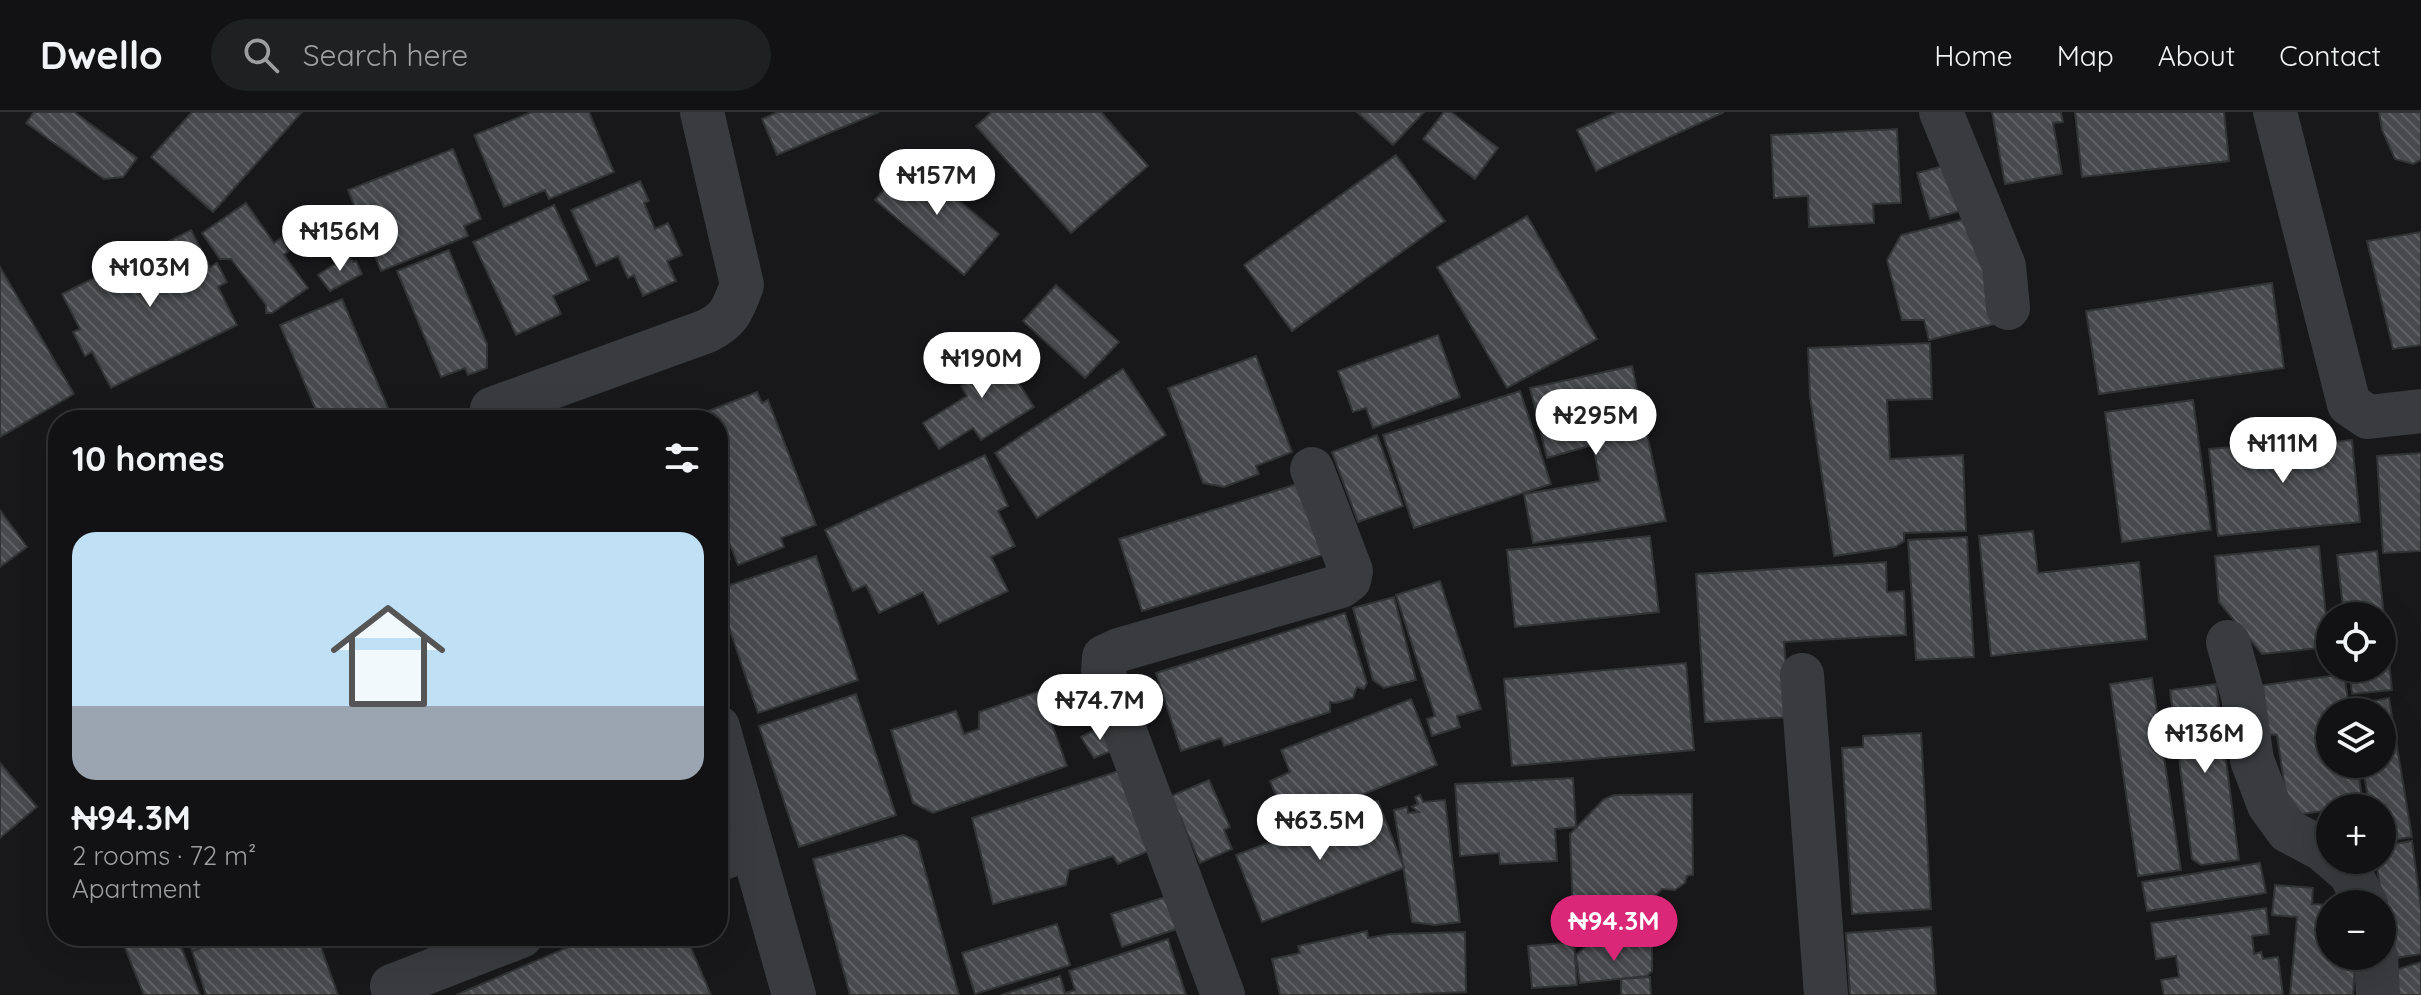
<!DOCTYPE html>
<html lang="en">
<head>
<meta charset="utf-8">
<style>
  body { margin:0; font-family:Quicksand,sans-serif; background:#1f2022; color:#f1f3f6; height:100vh; display:flex; flex-direction:column; font-size:30px; white-space:nowrap }
  * { box-sizing:border-box; margin:0 }
  p { font-size:26px; color:#9c9ea0 }
  .icon { flex:none; width:44px; height:44px; fill:none; stroke:currentColor; stroke-width:2; stroke-linecap:round; stroke-linejoin:round }
  .map { position:relative; flex:1; overflow:hidden }
  .side { position:absolute; left:48px; top:298px; width:680px; height:536px; display:flex; flex-direction:column; background:#121214; border-radius:32px; box-shadow:0 8px 32px #0002,0 0 0 2px #313234 }
  .side>* { flex:none }
  .controls { position:absolute; left:2316px; top:490px; display:grid; gap:16px }
  .controls a { display:grid; place-items:center; width:80px; height:80px; border-radius:50%; background:#121214; box-shadow:0 8px 32px #0002,0 0 0 2px #313234; font-size:40px }
  .price { position:absolute; translate:-50% -68px; padding:0 18px; border-radius:28px; background:#fff; color:#222; font-size:26px; line-height:52px; filter:drop-shadow(0 2px 4px #0008) }
  .price::after { content:''; position:absolute; left:50%; top:48px; width:24px; height:18px; margin-left:-12px; background:inherit; clip-path:polygon(0 0,100% 0,50% 100%) }
  .price.active { background:#db2777; color:#fff }
  ul { padding:0; list-style:none }
  li { display:grid; align-content:center; gap:16px; height:424px; padding:0 24px }
  li span { display:grid; place-items:center; height:248px; border-radius:24px; color:#555 }
  li>.icon { margin-inline-start:auto }
  span .icon { width:144px; height:144px; fill:#fffc; stroke-width:1 }
  li b { font-size:34px }
  h2 { display:flex; justify-content:space-between; align-items:center; height:96px; padding:0 24px; font-size:34px }
  header { display:flex; align-items:center; gap:48px; box-sizing:border-box; height:112px; padding:0 40px; background:#121214; border-bottom:2px solid #313234 }
  header strong { font-size:38px }
  nav { display:flex; gap:44px; margin-inline-start:auto; font-size:28px }
  .search { width:560px; height:72px; background:#1f2022; display:flex; align-items:center; gap:20px; box-sizing:border-box; padding:0 28px; border-radius:44px; color:#9c9ea0; font-size:30px }
  .map>svg:first-child { display:block }
  .building { fill:url(#building-back-hatch); stroke:#323335; stroke-width:2 }
  .lines { fill:none; stroke-linecap:round; stroke-linejoin:round }
  .minor { stroke:#393b3e; stroke-width:44 }
</style>
</head>
<body>
<header>
<strong>Dwello</strong>
<div class="search"><svg class="icon" aria-label="search" viewBox="0 0 24 24"><circle cx="10" cy="10" r="6"/><path d="M15 15l6 6"/></svg>Search here</div>
<nav><a>Home</a><a>Map</a><a>About</a><a>Contact</a></nav>
</header>
<div class="map">
<svg width="2421" height="883" viewBox="0 0 2421 883">
  <defs>
    <pattern id="building-back-hatch" width="6" height="6" patternUnits="userSpaceOnUse" patternTransform="scale(2)"><rect width="6" height="6" fill="#47494c"/><path d="M-1 5l2 2M0 0l6 6M5-1l2 2" fill="none" stroke="#5f6164"/></pattern>
  </defs>
  <rect width="100%" height="100%" fill="#18181a"/>
  <g class="building">
    <polygon points="34,0 74,0 137,46 123,65 104,67 26,11"/>
    <polygon points="192,0 302,0 213,100 151,45"/>
    <polygon points="532,0 589,0 614,60 549,87 545,78 504,95 474,23"/>
    <polygon points="778,0 879,0 777,43 762,7"/>
    <polygon points="992,0 1101,0 1148,54 1071,121 976,14"/>
    <polygon points="1357,0 1424,0 1393,33"/>
    <polygon points="1444,0 1451,0 1498,36 1475,67 1423,27"/>
    <polygon points="1617,0 1724,0 1596,59 1577,18"/>
    <polygon points="1992,0 2061,0 2063,10 2053,11 2062,62 2005,72"/>
    <polygon points="2075,0 2224,0 2229,49 2082,65"/>
    <polygon points="2379,0 2421,0 2421,48 2413,52 2395,47 2382,18"/>
    <polygon points="1897,17 1901,91 1873,92 1874,111 1809,115 1808,84 1774,86 1771,23"/>
    <polygon points="453,37 481,107 464,114 468,124 381,159 348,78"/>
    <polygon points="1396,43 1445,109 1292,219 1244,153"/>
    <polygon points="910,47 999,122 964,163 875,88"/>
    <polygon points="1955,51 1968,97 1930,107 1917,61"/>
    <polygon points="640,69 649,89 644,91 655,117 668,111 682,143 667,149 676,169 643,184 634,163 628,166 618,144 596,154 571,98"/>
    <polygon points="246,91 274,131 281,126 289,139 284,143 308,176 272,201 266,201 266,193 231,147 220,147 202,121"/>
    <polygon points="554,93 589,168 553,184 561,202 516,223 473,130"/>
    <polygon points="1527,104 1597,227 1507,276 1437,155"/>
    <polygon points="1973,105 1999,211 1929,228 1924,208 1902,208 1887,148 1901,123"/>
    <polygon points="191,118 210,155 217,151 227,170 218,175 237,213 111,276 92,240 85,244 73,220 80,217 62,182"/>
    <polygon points="2421,120 2421,233 2393,237 2367,129"/>
    <polygon points="449,138 487,232 487,256 468,263 465,256 441,265 397,159"/>
    <polygon points="347,144 354,150 356,149 362,162 330,179 318,163"/>
    <polygon points="0,155 74,282 0,325"/>
    <polygon points="2272,171 2284,256 2099,282 2086,199"/>
    <polygon points="1056,173 1119,230 1085,266 1023,209"/>
    <polygon points="342,187 391,303 379,308 320,308 280,213"/>
    <polygon points="1438,223 1460,285 1373,316 1366,296 1353,300 1338,259"/>
    <polygon points="992,230 1034,295 981,328 973,316 939,337 923,311 967,284 961,274 971,267 961,250"/>
    <polygon points="1930,231 1932,287 1887,288 1890,347 1963,343 1966,419 1904,421 1904,429 1895,435 1834,444 1810,285 1808,236"/>
    <polygon points="1256,244 1292,340 1256,354 1259,362 1224,375 1203,371 1168,276"/>
    <polygon points="1632,254 1666,409 1533,431 1524,382 1600,369 1593,333 1547,346 1530,276"/>
    <polygon points="1123,257 1166,323 1037,406 995,341"/>
    <polygon points="1520,279 1551,372 1414,416 1383,323"/>
    <polygon points="757,280 762,291 768,288 816,413 781,426 784,435 738,453 718,402 718,308 685,308"/>
    <polygon points="2193,288 2211,418 2122,430 2105,300"/>
    <polygon points="2283,311 2285,334 2352,328 2360,410 2218,424 2209,337 2257,333 2256,314"/>
    <polygon points="1377,323 1403,394 1358,410 1332,340"/>
    <polygon points="2421,341 2421,439 2383,441 2377,344"/>
    <polygon points="985,343 1008,394 998,399 1015,434 991,445 1008,479 938,512 923,480 879,501 866,473 853,479 825,418"/>
    <polygon points="1307,369 1329,441 1142,499 1119,427"/>
    <polygon points="0,398 27,435 0,455"/>
    <polygon points="718,417 730,447 718,452"/>
    <polygon points="2033,419 2038,461 2139,450 2147,527 1991,544 1979,424"/>
    <polygon points="1650,424 1659,500 1515,515 1507,438"/>
    <polygon points="1967,425 1974,545 1916,548 1908,428"/>
    <polygon points="2319,434 2329,535 2262,542 2219,490 2215,444"/>
    <polygon points="2377,439 2392,578 2352,582 2349,556 2382,556 2382,504 2344,504 2337,443"/>
    <polygon points="816,444 858,568 758,601 718,483 718,477"/>
    <polygon points="1886,450 1887,480 1904,479 1906,523 1784,530 1790,605 1705,610 1696,462"/>
    <polygon points="1440,469 1481,597 1457,604 1460,615 1432,624 1427,607 1435,604 1396,483"/>
    <polygon points="1394,485 1416,568 1384,576 1373,568 1353,496"/>
    <polygon points="1345,501 1367,571 1364,577 1357,575 1353,586 1336,591 1330,590 1330,600 1224,634 1221,626 1181,639 1156,561"/>
    <polygon points="1686,551 1694,638 1512,654 1504,567"/>
    <polygon points="2344,562 2350,600 2330,600 2330,652 2357,652 2363,693 2330,696 2330,698 2289,704 2277,623 2256,621 2249,575"/>
    <polygon points="2152,566 2181,758 2138,764 2110,572"/>
    <polygon points="2216,572 2239,748 2201,753 2192,747 2170,578"/>
    <polygon points="1040,579 1067,654 933,701 913,691 891,618 956,599 964,622 979,617 979,600"/>
    <polygon points="856,582 896,703 799,735 759,614"/>
    <polygon points="2389,586 2412,725 2382,730 2382,696 2370,696 2362,652 2382,652 2382,600 2354,600 2353,593"/>
    <polygon points="1411,587 1437,653 1288,712 1270,669 1290,660 1281,638"/>
    <polygon points="1106,612 1119,636 1094,646 1081,625"/>
    <polygon points="1921,621 1931,797 1852,802 1842,636 1863,635 1863,624"/>
    <polygon points="0,651 37,695 0,726"/>
    <polygon points="1125,657 1151,738 1118,752 1113,744 1069,758 1066,773 993,792 972,706"/>
    <polygon points="1573,666 1576,715 1555,717 1557,749 1500,752 1499,741 1460,744 1455,672"/>
    <polygon points="1209,668 1230,715 1224,718 1232,737 1200,751 1171,684"/>
    <polygon points="1692,682 1693,763 1687,764 1685,771 1675,778 1662,777 1635,804 1621,799 1573,801 1570,722 1604,687 1614,683"/>
    <polygon points="1420,683 1423,690 1445,688 1460,810 1434,813 1412,810 1394,698 1407,695 1408,701 1419,700 1412,695 1418,692 1415,685"/>
    <polygon points="1378,689 1404,756 1262,810 1236,743"/>
    <polygon points="903,723 917,729 959,883 850,883 813,747"/>
    <polygon points="2412,729 2421,796 2421,842 2390,847 2376,748 2382,748 2382,734"/>
    <polygon points="2260,751 2266,781 2147,799 2142,770"/>
    <polygon points="2275,773 2313,776 2312,792 2330,793 2330,844 2356,844 2353,883 2290,883 2297,805 2272,803"/>
    <polygon points="1178,781 1189,813 1122,835 1111,802"/>
    <polygon points="2266,796 2269,822 2252,824 2254,842 2261,840 2263,847 2278,845 2283,883 2164,883 2161,868 2179,865 2176,844 2156,847 2151,811"/>
    <polygon points="1057,812 1070,853 975,882 962,841"/>
    <polygon points="1931,815 1936,883 1850,883 1846,821"/>
    <polygon points="1367,819 1368,826 1390,822 1465,820 1466,880 1398,883 1280,883 1272,847 1300,841 1298,834"/>
    <polygon points="120,824 177,824 200,883 144,883"/>
    <polygon points="187,824 239,824 192,839"/>
    <polygon points="239,824 317,824 338,883 206,883 192,839"/>
    <polygon points="385,824 407,824 389,832"/>
    <polygon points="594,824 686,824 711,883 456,883"/>
    <polygon points="1168,827 1186,883 1001,883 1060,864 1065,881 1075,878 1069,859"/>
    <polygon points="1574,830 1577,873 1532,876 1528,834"/>
    <polygon points="1652,833 1652,859 1647,864 1580,871 1576,843 1586,834"/>
    <polygon points="2421,850 2421,883 2389,883 2383,862"/>
    <polygon points="1650,865 1651,883 1621,883 1621,867"/>
  </g>
  <g class="lines">
    <g class="minor">
      <polyline points="1941,0 2004,154 2008,196"/>
      <polyline points="2275,0 2349,292 2368,305 2421,299"/>
      <path d="M492 297 707 219C731 207 733 196 742 173L702 0"/>
      <polyline points="2228,530 2243,584 2252,648 2269,693 2288,719 2322,737 2330,744"/>
      <polyline points="1802,563 1826,883"/>
      <polyline points="718,615 794,883"/>
      <polyline points="718,748 752,735"/>
      <polyline points="2335,748 2350,761 2366,792"/>
      <polyline points="2376,844 2378,883"/>
      <polyline points="392,874 521,824"/>
      <polyline points="1223,883 1103,560 1104,545 1119,538 1341,474 1349,468 1351,459 1312,357"/>
    </g>
  </g>
</svg>
<div class="controls">
<a><svg class="icon" aria-label="locate" viewBox="0 0 24 24"><circle cx="12" cy="12" r="6"/><path d="M12 2v4M12 18v4M2 12h4M18 12h4"/></svg></a>
<a><svg class="icon" aria-label="layers" viewBox="0 0 24 24"><path d="M12 4l9 5-9 5-9-5zM3 14l9 5 9-5"/></svg></a>
<a>+</a>
<a>−</a>
</div>
<b class="price" style="left:937px;top:105px">₦157M</b>
<b class="price" style="left:340px;top:161px">₦156M</b>
<b class="price" style="left:150px;top:197px">₦103M</b>
<b class="price" style="left:982px;top:288px">₦190M</b>
<b class="price" style="left:1596px;top:345px">₦295M</b>
<b class="price" style="left:2283px;top:373px">₦111M</b>
<b class="price" style="left:1100px;top:630px">₦74.7M</b>
<b class="price" style="left:2205px;top:663px">₦136M</b>
<b class="price" style="left:1320px;top:750px">₦63.5M</b>
<b class="price active" style="left:1614px;top:851px">₦94.3M</b>
<section class="side">
<h2>10 homes<svg class="icon" aria-label="filters" viewBox="0 0 24 24"><path d="M4 7h16M4 17h16"/><circle cx="9" cy="7" r="2"/><circle cx="15" cy="17" r="2"/></svg></h2>
<ul>
<li><span style="background:linear-gradient(#bfe0f5 70%,#9aa5b1 0)"><svg class="icon" aria-label="home" viewBox="0 0 24 24"><path d="M3 11l9-7 9 7M6 9v11h12V9"/></svg></span><div><b>₦94.3M</b><p>2 rooms · 72 m²</p><p>Apartment</p></div></li>
</ul>
</section>
</div>
</body>
</html>
